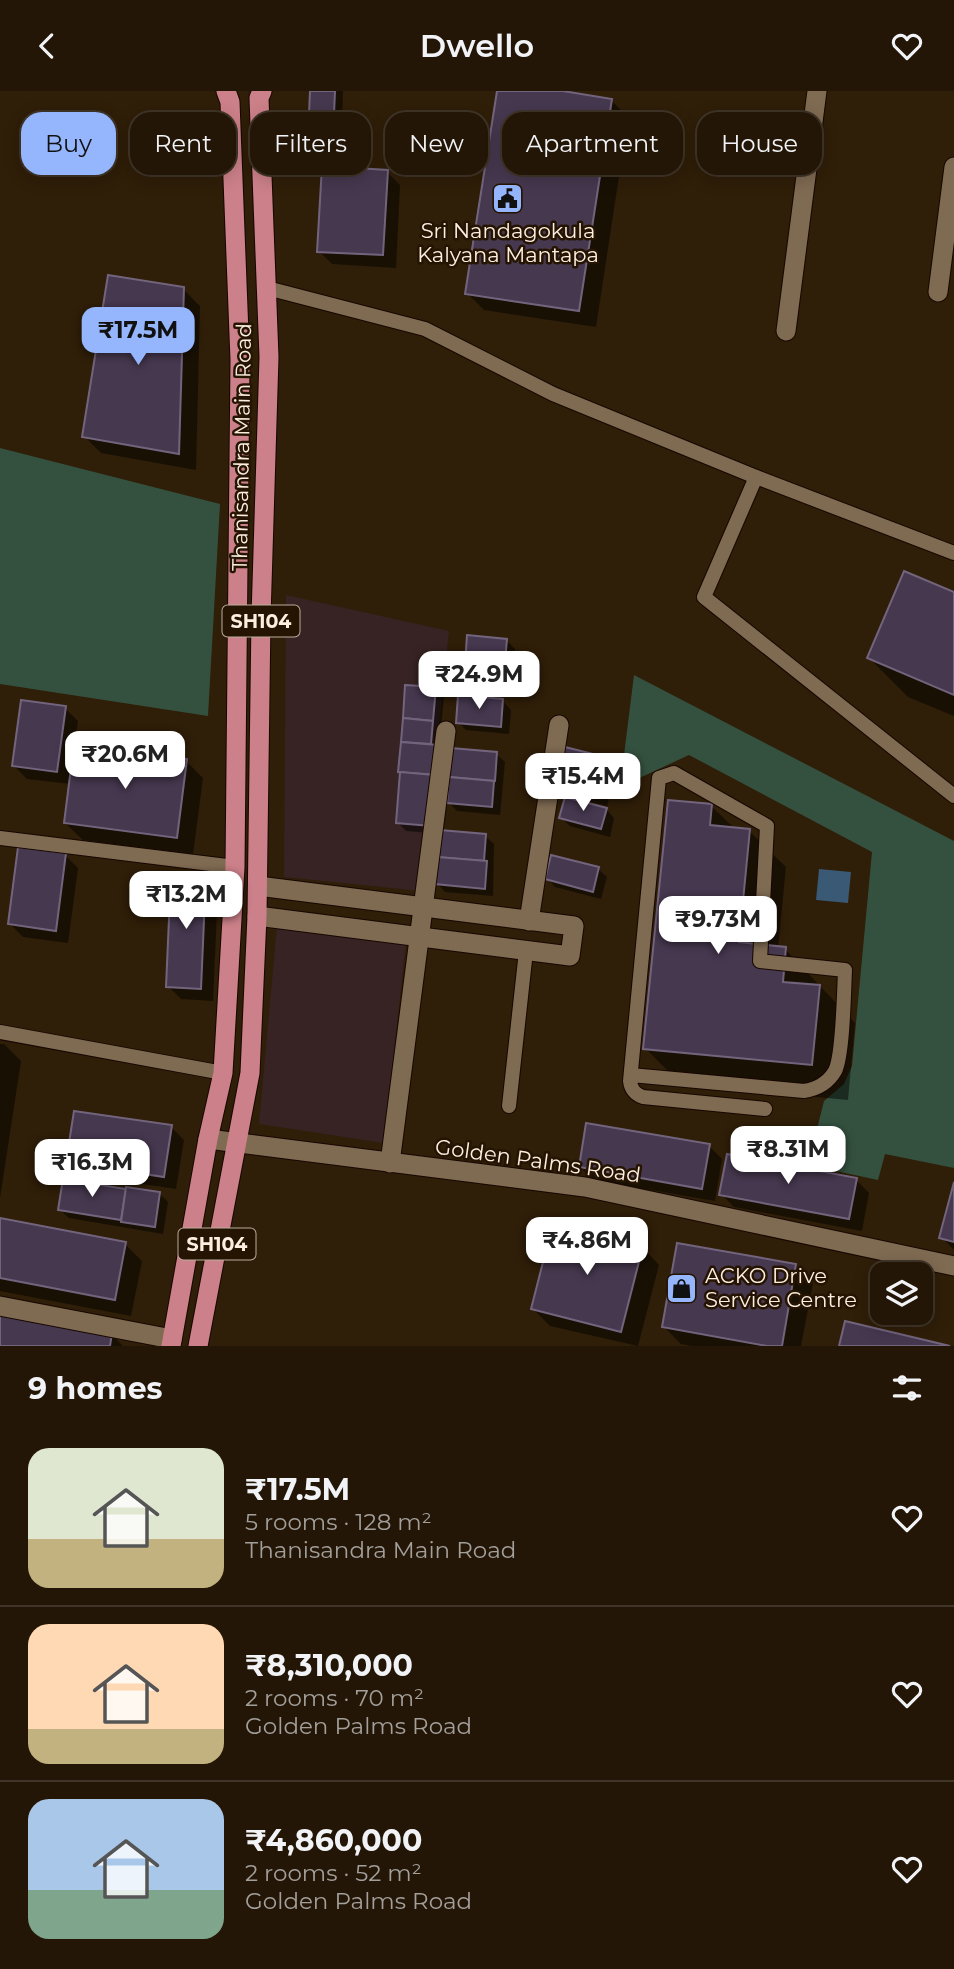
<!DOCTYPE html>
<html lang="en">
<head>
<meta charset="utf-8">
<style>
  body { margin:0; font-family:Montserrat,sans-serif; background:#2b1f10; color:#f1f3f6; height:100vh; display:flex; flex-direction:column; font-size:26px; white-space:nowrap }
  * { box-sizing:border-box; margin:0 }
  p { font-size:23px; color:#a39f9b }
  .icon { flex:none; width:38px; height:38px; fill:none; stroke:currentColor; stroke-width:2; stroke-linecap:round; stroke-linejoin:round }
  .map { position:relative; height:1255px; overflow:hidden }
  .panel { display:flex; flex-direction:column; background:#231606; flex:1 }
  .panel>* { flex:none }
  .top-card { position:absolute; left:21px; top:21px; width:914px; height:63px; display:flex; gap:14px }
  .buttons { position:absolute; left:870px; top:1171px; display:grid; gap:14px }
  .buttons a { display:grid; place-items:center; width:63px; height:63px; border-radius:14px; background:#231606; box-shadow:0 4px 18px #0003,0 0 0 2px #403528; font-size:35px }
  .price { position:absolute; translate:-50% -60px; padding:0 16px; border-radius:14px; background:#fff; color:#222; font-size:23px; line-height:46px; filter:drop-shadow(0 2px 4px #0008) }
  .price::after { content:''; position:absolute; left:50%; top:42px; width:21px; height:16px; margin-left:-10px; background:inherit; clip-path:polygon(0 0,100% 0,50% 100%) }
  .price.active { background:#95b6fd; color:#111 }
  ul { padding:0; list-style:none }
  li { display:flex; align-items:center; gap:21px; height:175px; padding:0 28px }
  li+li { border-top:2px solid #403528 }
  li span { display:grid; place-items:center; flex:none; width:196px; height:140px; border-radius:21px; color:#555 }
  li>.icon { margin-inline-start:auto }
  span .icon { width:84px; height:84px; fill:#fffc; stroke-width:1 }
  li b { font-size:30px }
  h2 { display:flex; justify-content:space-between; align-items:center; height:84px; padding:0 28px; font-size:30px }
  .chip { padding:0 24px; border-radius:21px; background:#231606; box-shadow:0 4px 18px #0003,0 0 0 2px #403528; font-size:24px; line-height:63px }
  .chip.active { background:#95b6fd; color:#111 }
  header { display:flex; justify-content:space-between; align-items:center; height:91px; padding:0 28px; background:#231606; font-size:32px; font-weight:600 }
  .map>svg:first-child { display:block }
  .industrial { fill:#372323 }
  .green { fill:#34513f }
  .water { fill:#395974 }
  .shadow { fill:#0007 }
  .building { fill:#46384f; stroke:#73647d; stroke-width:2 }
  .lines { fill:none; stroke-linecap:round; stroke-linejoin:round }
  .service-casing { stroke:#170700; stroke-width:16 }
  .minor-casing { stroke:#170700; stroke-width:21 }
  .tertiary-casing { stroke:#170700; stroke-width:21 }
  .primary-casing { stroke:#170700; stroke-width:21 }
  .service { stroke:#7f6a52; stroke-width:14 }
  .minor { stroke:#7f6a52; stroke-width:19 }
  .tertiary { stroke:#7f6a52; stroke-width:19 }
  .primary { stroke:#cc8089; stroke-width:19 }
  .labels { text-anchor:middle; stroke-width:5; stroke-linejoin:round; paint-order:stroke }
  .shield { fill:#251401; stroke:#bcad9e; stroke-width:2 }
  .shield-label { font-size:19px; font-weight:bold; fill:#fcefe2 }
  .poi-label { font-size:21px; fill:#fcefe2; stroke:#251401 }
  .street-label { font-size:21px; fill:#fcefe2; stroke:#251401 }
</style>
</head>
<body>
<header><svg class="icon" aria-label="back" viewBox="0 0 24 24"><path d="M15 5l-7 7 7 7"/></svg>Dwello<svg class="icon" aria-label="heart" viewBox="0 0 24 24"><path d="M12 20l-8-8c-3-5 5-10 8-4 3-6 11-1 8 4z"/></svg></header>
<div class="map">
<svg width="954" height="1255" viewBox="0 0 954 1255">
  <rect width="100%" height="100%" fill="#2f1e08"/>
  <g class="industrial">
    <polygon points="286,504 449,540 421,800 284,786"/>
    <polygon points="277,835 406,851 384,1052 259,1033"/>
  </g>
  <g class="green">
    <polygon points="0,357 220,413 208,625 0,593"/>
    <polygon points="634,584 954,750 954,1077 885,1063 878,1089 808,1074 824,1010 844,993 852,975 872,761 689,664 620,696"/>
  </g>
  <polygon class="water" points="819,778 851,781 848,812 816,809"/>
  <g class="shadow">
    <polygon points="312,0 343,0 342,31 320,31 311,22"/>
    <polygon points="498,0 552,0 611,9 628,26 596,236 484,219 467,202"/>
    <polygon points="387,81 400,94 396,177 332,173 319,160"/>
    <polygon points="183,198 200,215 196,379 101,362 84,345"/>
    <polygon points="954,503 954,625 908,606 869,567"/>
    <polygon points="506,549 515,558 511,600 474,597 466,588"/>
    <polygon points="407,596 435,598 444,606 439,658 439,741 485,745 494,753 493,805 445,801 437,792 441,743 406,740 397,731"/>
    <polygon points="503,610 511,619 509,643 466,639 458,631"/>
    <polygon points="65,617 78,630 74,655 186,670 203,687 193,763 83,749 65,732 71,693 27,688 14,675"/>
    <polygon points="453,659 496,663 505,671 500,724 457,720 449,712"/>
    <polygon points="608,669 617,677 607,715 565,704 557,695"/>
    <polygon points="711,715 735,738 749,740 786,776 778,857 785,858 855,932 848,1009 681,993 645,957"/>
    <polygon points="606,718 614,727 610,746 570,735 561,727"/>
    <polygon points="65,764 78,777 68,852 23,846 10,833"/>
    <polygon points="598,778 607,786 601,808 555,796 547,787"/>
    <polygon points="205,785 218,798 213,910 181,908 168,895"/>
    <polygon points="0,953 4,953 21,970 0,1107"/>
    <polygon points="171,1036 184,1049 176,1098 81,1084 68,1071"/>
    <polygon points="709,1055 722,1068 715,1110 593,1089 580,1076"/>
    <polygon points="856,1089 869,1102 862,1140 734,1116 721,1103"/>
    <polygon points="954,1098 954,1159 941,1146"/>
    <polygon points="160,1103 168,1111 163,1143 69,1127 60,1119"/>
    <polygon points="0,1129 125,1153 142,1170 131,1225 0,1200"/>
    <polygon points="642,1156 659,1174 638,1255 550,1235 533,1218"/>
    <polygon points="795,1174 813,1192 801,1255 692,1255 681,1253 664,1236"/>
    <polygon points="112,1244 123,1255 0,1255"/>
  </g>
  <g class="building">
    <polygon points="310,0 335,0 334,23 309,23"/>
    <polygon points="497,0 563,0 612,8 579,220 465,203"/>
    <polygon points="322,75 388,79 383,164 317,161"/>
    <polygon points="108,184 184,196 179,363 82,346"/>
    <polygon points="904,480 954,501 954,604 867,567"/>
    <polygon points="467,544 507,548 503,593 464,589"/>
    <polygon points="405,594 436,596 433,630 403,627"/>
    <polygon points="458,604 503,608 501,636 456,632"/>
    <polygon points="21,609 66,615 57,681 12,675"/>
    <polygon points="403,627 433,630 431,653 401,651"/>
    <polygon points="401,651 438,654 435,684 398,681"/>
    <polygon points="74,653 187,668 177,747 64,732"/>
    <polygon points="565,656 609,667 599,707 555,696"/>
    <polygon points="451,657 497,661 495,690 449,686"/>
    <polygon points="400,681 435,684 431,735 396,732"/>
    <polygon points="449,686 494,690 492,716 447,712"/>
    <polygon points="565,706 607,717 601,738 559,727"/>
    <polygon points="668,709 712,713 710,734 750,738 739,851 786,856 783,891 820,894 812,974 643,958"/>
    <polygon points="440,739 486,743 484,770 437,766"/>
    <polygon points="18,756 66,762 56,840 8,833"/>
    <polygon points="551,764 599,776 593,801 545,788"/>
    <polygon points="437,766 487,770 485,798 435,793"/>
    <polygon points="171,782 206,783 201,898 166,896"/>
    <polygon points="74,1020 172,1034 164,1086 66,1071"/>
    <polygon points="586,1032 710,1053 702,1098 579,1076"/>
    <polygon points="727,1063 857,1087 849,1128 719,1104"/>
    <polygon points="63,1088 126,1098 121,1129 58,1119"/>
    <polygon points="954,1091 954,1151 939,1147"/>
    <polygon points="126,1096 160,1101 155,1136 121,1131"/>
    <polygon points="0,1127 126,1151 115,1209 0,1187"/>
    <polygon points="553,1132 643,1155 621,1241 531,1218"/>
    <polygon points="677,1152 796,1173 782,1255 767,1255 662,1236"/>
    <polygon points="0,1222 112,1242 110,1255 0,1255"/>
    <polygon points="845,1230 950,1255 839,1255"/>
  </g>
  <g class="lines">
    <defs>
      <g id="service">
        <polyline points="267,197 425,238 553,303 756,386 954,462"/>
        <polyline points="756,386 704,506 954,705"/>
        <polyline points="0,747 235,776"/>
        <polyline points="0,941 223,982"/>
        <path d="M631 984 804 1000C817 998 828 992 835 980 843 965 844 900 845 879L760 870 767 735 674 682 659 687 630 990C631 999 635 1003 643 1006L765 1018"/>
        <polyline points="509,1015 526,860"/>
      </g>
      <g id="minor">
        <polyline points="938,201 954,76"/>
        <polyline points="786,240 817,0"/>
        <polyline points="257,825 570,865 574,835 258,795"/>
        <polyline points="529,830 559,634"/>
        <polyline points="390,1072 446,640"/>
        <polyline points="0,1215 172,1248"/>
      </g>
      <polyline id="tertiary" points="208,1048 585,1096 954,1175"/>
      <g id="primary">
        <polyline points="171,1255 208,1048 223,982 235,776 240,269 230,11 226,0"/>
        <polyline points="198,1255 250,982 257,825 261,526 269,266 259,7 262,0"/>
      </g>
    </defs>
    <use href="#service" class="service-casing"/>
    <use href="#minor" class="minor-casing"/>
    <use href="#tertiary" class="tertiary-casing"/>
    <use href="#primary" class="primary-casing"/>
    <use href="#service" class="service"/>
    <use href="#minor" class="minor"/>
    <use href="#tertiary" class="tertiary"/>
    <use href="#primary" class="primary"/>
  </g>
  <defs>
    <symbol id="civic-square" viewBox="-11 -11 22 22"><rect x="-9" y="-9" width="18" height="18" rx="4" fill="#95b6fd" stroke="#251401"/><path d="M-.6-6.5H3V-4.5H.6V-3L4-1V1h2V6H-6V1h2V-1L-.6-3ZM-1.2 2.5V6h2.4V2.5Z" fill="#111"/></symbol>
    <symbol id="shop-square" viewBox="-11 -11 22 22"><rect x="-9" y="-9" width="18" height="18" rx="4" fill="#95b6fd" stroke="#251401"/><path d="M-5-2.5h2.3a2.7 3.5 0 0 1 5.4 0H5L5.5 6h-11ZM-1.5-2.5h3a1.5 2.3 0 0 0-3 0Z" fill="#111"/></symbol>
  </defs>
  <g fill-rule="evenodd">
    <use href="#civic-square" x="490" y="90" width="35" height="35"/>
    <use href="#shop-square" x="664" y="1180" width="35" height="35"/>
  </g>
  <g class="labels">
    <g class="shield">
      <rect x="222.5" y="514.5" width="77" height="31" rx="5"/>
      <rect x="178.5" y="1137.5" width="77" height="31" rx="5"/>
    </g>
    <g class="shield-label">
      <text x="261" y="537">SH104</text>
      <text x="217" y="1160">SH104</text>
    </g>
    <g class="poi-label">
      <text x="508" y="147">Sri Nandagokula<tspan x="508" dy="24">Kalyana Mantapa</tspan></text>
      <text x="705" y="1192" text-anchor="start">ACKO Drive<tspan x="705" dy="24">Service Centre</tspan></text>
    </g>
    <g class="street-label">
      <text transform="translate(242 356) rotate(-89)" y="7">Thanisandra Main Road</text>
      <text transform="translate(538 1070) rotate(8)" y="7">Golden Palms Road</text>
    </g>
  </g>
</svg>
<div class="buttons">
<a><svg class="icon" aria-label="layers" viewBox="0 0 24 24"><path d="M12 4l9 5-9 5-9-5zM3 14l9 5 9-5"/></svg></a>
</div>
<b class="price active" style="left:138px;top:276px">₹17.5M</b>
<b class="price" style="left:479px;top:620px">₹24.9M</b>
<b class="price" style="left:125px;top:700px">₹20.6M</b>
<b class="price" style="left:583px;top:722px">₹15.4M</b>
<b class="price" style="left:186px;top:840px">₹13.2M</b>
<b class="price" style="left:718px;top:865px">₹9.73M</b>
<b class="price" style="left:788px;top:1095px">₹8.31M</b>
<b class="price" style="left:92px;top:1108px">₹16.3M</b>
<b class="price" style="left:587px;top:1186px">₹4.86M</b>
<div class="top-card">
<a class="chip active">Buy</a>
<a class="chip">Rent</a>
<a class="chip">Filters</a>
<a class="chip">New</a>
<a class="chip">Apartment</a>
<a class="chip">House</a>
</div>
</div>
<section class="panel">
<h2>9 homes<svg class="icon" aria-label="filters" viewBox="0 0 24 24"><path d="M4 7h16M4 17h16"/><circle cx="9" cy="7" r="2"/><circle cx="15" cy="17" r="2"/></svg></h2>
<ul>
<li><span style="background:linear-gradient(#dfe7d0 65%,#c2b280 0)"><svg class="icon" aria-label="home" viewBox="0 0 24 24"><path d="M3 11l9-7 9 7M6 9v11h12V9"/></svg></span><div><b>₹17.5M</b><p>5 rooms · 128 m²</p><p>Thanisandra Main Road</p></div><svg class="icon" aria-label="heart" viewBox="0 0 24 24"><path d="M12 20l-8-8c-3-5 5-10 8-4 3-6 11-1 8 4z"/></svg></li>
<li><span style="background:linear-gradient(#ffd9b3 75%,#c2b280 0)"><svg class="icon" aria-label="home" viewBox="0 0 24 24"><path d="M3 11l9-7 9 7M6 9v11h12V9"/></svg></span><div><b>₹8,310,000</b><p>2 rooms · 70 m²</p><p>Golden Palms Road</p></div><svg class="icon" aria-label="heart" viewBox="0 0 24 24"><path d="M12 20l-8-8c-3-5 5-10 8-4 3-6 11-1 8 4z"/></svg></li>
<li><span style="background:linear-gradient(#a9c7e8 65%,#7fa58c 0)"><svg class="icon" aria-label="home" viewBox="0 0 24 24"><path d="M3 11l9-7 9 7M6 9v11h12V9"/></svg></span><div><b>₹4,860,000</b><p>2 rooms · 52 m²</p><p>Golden Palms Road</p></div><svg class="icon" aria-label="heart" viewBox="0 0 24 24"><path d="M12 20l-8-8c-3-5 5-10 8-4 3-6 11-1 8 4z"/></svg></li>
</ul>
</section>
</body>
</html>
